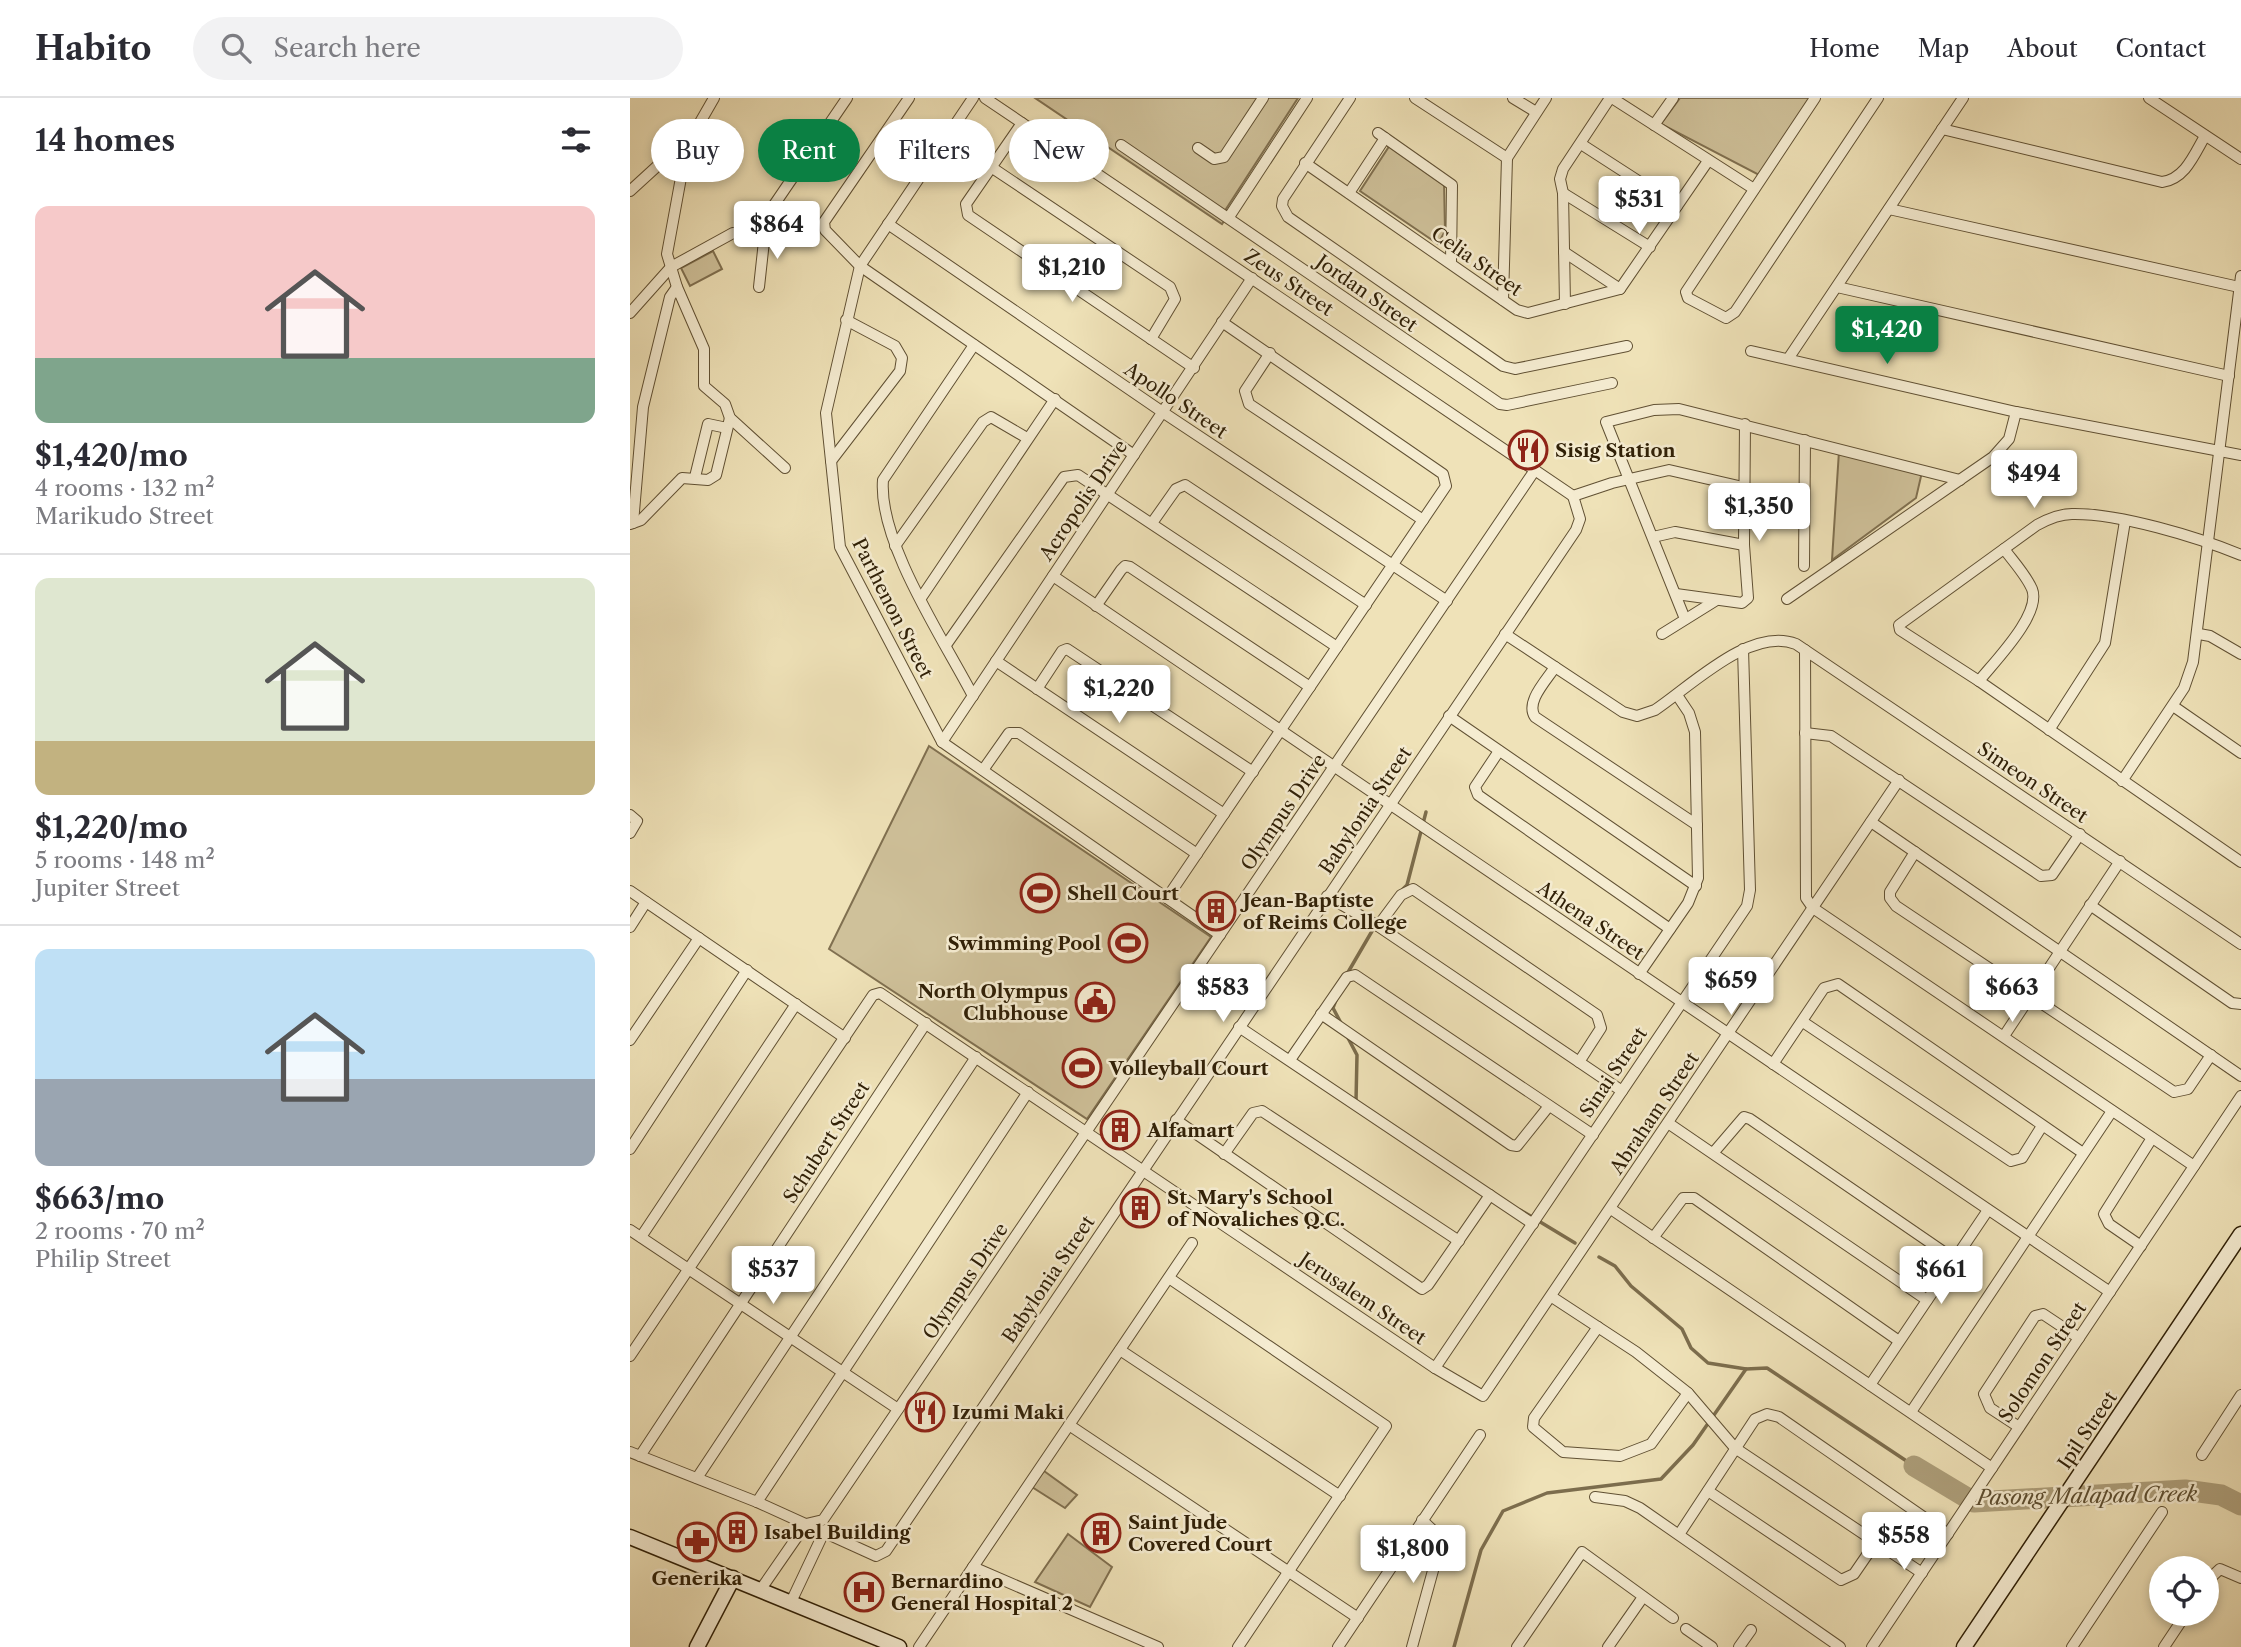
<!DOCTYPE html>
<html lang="en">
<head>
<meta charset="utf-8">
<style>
  body { margin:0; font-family:"Libre Caslon Text",serif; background:#f2f2f3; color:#2b2b33; height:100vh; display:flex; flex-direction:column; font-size:26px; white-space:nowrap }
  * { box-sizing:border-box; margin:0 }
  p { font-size:23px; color:#7c7c81 }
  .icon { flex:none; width:38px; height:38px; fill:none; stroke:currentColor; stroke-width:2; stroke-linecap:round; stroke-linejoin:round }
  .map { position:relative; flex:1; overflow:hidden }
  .drawer { display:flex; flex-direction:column; background:#fff; width:630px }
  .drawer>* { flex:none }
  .hud { position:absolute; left:21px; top:21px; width:665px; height:63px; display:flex; gap:14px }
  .controls { position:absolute; left:1519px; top:1458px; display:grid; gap:14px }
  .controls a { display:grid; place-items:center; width:70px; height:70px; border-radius:50%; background:#fff; box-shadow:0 4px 10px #0003; font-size:35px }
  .price { position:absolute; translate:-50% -60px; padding:0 16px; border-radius:7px; background:#fff; color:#222; font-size:23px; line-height:46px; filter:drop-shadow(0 2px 4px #0008) }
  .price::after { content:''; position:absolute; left:50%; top:42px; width:21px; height:16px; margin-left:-10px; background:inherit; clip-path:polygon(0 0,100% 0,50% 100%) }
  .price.current { background:#0b8043; color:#fff }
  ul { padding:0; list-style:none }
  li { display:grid; align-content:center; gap:14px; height:371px; padding:0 35px }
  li+li { border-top:2px solid #e1e1e2 }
  li span { display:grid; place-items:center; height:217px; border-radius:14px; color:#555 }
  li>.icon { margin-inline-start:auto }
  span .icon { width:126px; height:126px; fill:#fffc; stroke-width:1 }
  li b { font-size:30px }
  h2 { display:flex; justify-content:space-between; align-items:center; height:84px; padding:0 35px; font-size:30px }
  .pill { padding:0 24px; border-radius:32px; background:#fff; box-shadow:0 4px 10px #0003; font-size:24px; line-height:63px }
  .pill.current { background:#0b8043; color:#fff }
  header { display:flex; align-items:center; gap:42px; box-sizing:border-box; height:98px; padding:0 35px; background:#fff; border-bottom:2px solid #e1e1e2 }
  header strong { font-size:33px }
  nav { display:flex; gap:38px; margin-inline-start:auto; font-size:24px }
  .search { width:490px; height:63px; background:#f2f2f3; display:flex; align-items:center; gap:18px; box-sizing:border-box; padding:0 24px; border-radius:38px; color:#7c7c81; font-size:26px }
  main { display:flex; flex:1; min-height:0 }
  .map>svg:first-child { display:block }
  .green { fill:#cfc19a; stroke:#807050; stroke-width:2 }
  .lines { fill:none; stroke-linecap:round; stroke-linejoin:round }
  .stream { stroke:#7c6d4d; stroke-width:3.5 }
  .river { stroke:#aea07c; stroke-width:21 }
  .street-casing { stroke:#605033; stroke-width:12 }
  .secondary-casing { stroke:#302007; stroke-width:17 }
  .street { stroke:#f5ecd1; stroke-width:10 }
  .secondary { stroke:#f5ecd1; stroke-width:14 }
  .labels { text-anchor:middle; stroke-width:5; stroke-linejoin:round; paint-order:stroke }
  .street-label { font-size:19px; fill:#302007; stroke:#f5ecd1 }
  .poi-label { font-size:19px; font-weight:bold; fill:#302007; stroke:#f5ecd1; text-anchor:start }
  .water-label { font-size:21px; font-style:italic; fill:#5c4d30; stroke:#f5ecd1 }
</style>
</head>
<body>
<header>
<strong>Habito</strong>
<div class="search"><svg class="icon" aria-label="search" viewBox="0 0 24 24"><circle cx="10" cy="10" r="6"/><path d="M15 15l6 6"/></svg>Search here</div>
<nav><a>Home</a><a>Map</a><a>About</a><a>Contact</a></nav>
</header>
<main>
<section class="drawer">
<h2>14 homes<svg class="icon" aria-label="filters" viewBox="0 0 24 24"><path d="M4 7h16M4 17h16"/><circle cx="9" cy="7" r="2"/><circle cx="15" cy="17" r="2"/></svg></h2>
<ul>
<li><span style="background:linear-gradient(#f6c9c9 70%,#7fa58c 0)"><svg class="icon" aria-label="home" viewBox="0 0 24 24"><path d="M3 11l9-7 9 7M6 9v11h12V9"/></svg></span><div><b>$1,420/mo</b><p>4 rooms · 132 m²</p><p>Marikudo Street</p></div></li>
<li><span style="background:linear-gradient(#dfe7d0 75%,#c2b280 0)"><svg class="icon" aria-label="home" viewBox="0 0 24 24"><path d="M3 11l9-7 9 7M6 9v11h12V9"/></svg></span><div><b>$1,220/mo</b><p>5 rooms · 148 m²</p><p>Jupiter Street</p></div></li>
<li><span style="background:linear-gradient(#bfe0f5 60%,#9aa5b1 0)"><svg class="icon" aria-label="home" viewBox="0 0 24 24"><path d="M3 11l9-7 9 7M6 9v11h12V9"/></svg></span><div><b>$663/mo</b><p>2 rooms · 70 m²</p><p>Philip Street</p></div></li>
</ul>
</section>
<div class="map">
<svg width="1611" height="1549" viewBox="0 0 1611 1549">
  <rect width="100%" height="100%" fill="#efe2b8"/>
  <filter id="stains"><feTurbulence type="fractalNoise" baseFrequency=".00286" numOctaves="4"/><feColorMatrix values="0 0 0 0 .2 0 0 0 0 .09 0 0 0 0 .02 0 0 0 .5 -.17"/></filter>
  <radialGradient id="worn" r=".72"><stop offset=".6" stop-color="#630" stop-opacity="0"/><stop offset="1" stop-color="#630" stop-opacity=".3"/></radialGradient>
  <g class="green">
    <polygon points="405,0 668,0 596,111 599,116 592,126"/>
    <polygon points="1050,0 1186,0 1131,78 1031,26"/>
    <polygon points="760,47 814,83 815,133 808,146 730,93"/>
    <polygon points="83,153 92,171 60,188 51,170"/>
    <polygon points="1209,353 1292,374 1286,400 1202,462"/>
    <polygon points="299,648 581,839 457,1021 199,851"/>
    <polygon points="414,1373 447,1397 435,1410 402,1389"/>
    <polygon points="438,1436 482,1469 460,1509 405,1484"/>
  </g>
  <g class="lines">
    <g class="stream">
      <polyline points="773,791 777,787 796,714"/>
      <polyline points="717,876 745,828"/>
      <polyline points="706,902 703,910 712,927"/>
      <polyline points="718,940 727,957 726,1003"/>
      <polyline points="890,1112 904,1120"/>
      <polyline points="907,1122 945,1145"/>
      <polyline points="969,1159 985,1168 1001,1188 1052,1231 1061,1250 1078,1265 1116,1271 1137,1270 1284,1368"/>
      <polyline points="824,1549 851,1452 873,1413 917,1395 1031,1381 1063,1347 1116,1271"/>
    </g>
    <polyline class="river" points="1284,1368 1344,1404 1555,1392 1591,1397 1611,1407"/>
    <defs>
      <g id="street">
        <polyline points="84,0 57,47 37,156 47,189 74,251 74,288 95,306 100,320 155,370"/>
        <polyline points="279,0 194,124 195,132 230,168 504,357"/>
        <polyline points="343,0 230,168 196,315 210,449 312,644 590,837"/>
        <polyline points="355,0 943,398"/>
        <polyline points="720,0 653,101 652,108 658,119 873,268 885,271 997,248"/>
        <polyline points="785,0 877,60"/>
        <polyline points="883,0 906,14"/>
        <polyline points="982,0 1124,91"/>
        <polyline points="1185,0 1056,194 1058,200 1096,220 1105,214 1248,0"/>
        <polyline points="1519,0 1611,61"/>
        <polyline points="392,25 336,106 338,117 564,270"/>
        <polyline points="1024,27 1043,0"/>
        <path d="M1312 31 1532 84C1555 81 1564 57 1575 38"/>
        <polyline points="748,35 822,87 821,165"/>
        <polyline points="951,46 1047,108"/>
        <polyline points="491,47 870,306 877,307 982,285"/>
        <polyline points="568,50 584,61 594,59 633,0"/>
        <polyline points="877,60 916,0"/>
        <polyline points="675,65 887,212 898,215 990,191 1078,63"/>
        <polyline points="361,69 540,189 545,201 521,241"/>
        <polyline points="0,93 35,61 57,47"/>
        <polyline points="719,95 755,40"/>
        <polyline points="933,95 1020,149"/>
        <polyline points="1259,111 1609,189"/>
        <polyline points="599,119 677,0"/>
        <polyline points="258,126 534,315 817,503"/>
        <polyline points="934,154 990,191"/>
        <polyline points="129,189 135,134 144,107 217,0"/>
        <polyline points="1207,189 1599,278"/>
        <polyline points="873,202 877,60"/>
        <polyline points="935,206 933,95 930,81 933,71 980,0"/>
        <polyline points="0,215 41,169 103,135 135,134"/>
        <polyline points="1121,253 1386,314 1611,357"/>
        <polyline points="640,255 615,293 619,306 793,422"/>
        <polyline points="1158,261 1333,0"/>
        <polyline points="201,363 270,273 272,260 265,248 216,222"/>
        <polyline points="65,379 78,326 97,330"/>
        <polyline points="943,398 982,385 1039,372 1113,389"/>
        <polyline points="3,425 13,309 40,199 47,189"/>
        <polyline points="522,425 546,391 555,387 736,507"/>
        <polyline points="0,426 11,422 52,380 78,382 86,377 100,320"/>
        <polyline points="1023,439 1045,434 1114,447"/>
        <polyline points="265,448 353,324 361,319 397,340"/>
        <path d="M1611 457C1568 439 1488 415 1442 416 1429 416 1418 421 1407 427L1269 527 1270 532 1349 583 1611 764"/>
        <polyline points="1174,468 1175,342"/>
        <polyline points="423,478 1480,1194"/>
        <polyline points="1046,496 1112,505 1118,500 1114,447 1115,326"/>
        <polyline points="291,500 425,301"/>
        <polyline points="1157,501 1363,359 1379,341 1386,314"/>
        <polyline points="466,508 491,472 495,468 500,469 680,589"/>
        <polyline points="1055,521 976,324 1024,312 1049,311 1330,382"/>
        <path d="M875 536 993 614 1007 618 1025 612C1061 588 1121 528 1166 546L1611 846"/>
        <polyline points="1032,536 1085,503"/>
        <polyline points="1569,536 1580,538 1611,556"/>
        <polyline points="316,547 434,379 448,377 707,549"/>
        <polyline points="1175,552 1176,800 1183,810 1564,1068"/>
        <polyline points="366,563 594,716"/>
        <path d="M925 569C916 583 895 604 905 619L1067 727"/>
        <path d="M1349 583C1364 564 1412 516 1402 491 1396 477 1383 463 1374 451"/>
        <polyline points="407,591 432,553 437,551 623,674"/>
        <path d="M343 598C314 542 248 444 253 382L344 247"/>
        <polyline points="1543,608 1611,655"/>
        <polyline points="819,618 1066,788"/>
        <polyline points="1419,632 1475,545 1495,423"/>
        <polyline points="1175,635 1201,638 1411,778 1422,777 1450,736"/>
        <polyline points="312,644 622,180"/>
        <polyline points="869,653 845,689 848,697 1040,831"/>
        <polyline points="353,672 379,635 389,635 567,756"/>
        <polyline points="1492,683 1554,590 1563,564 1611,178"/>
        <polyline points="0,717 7,723 0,735"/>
        <polyline points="1241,724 1611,978"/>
        <polyline points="1285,754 1260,794 1260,800 1266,808 1544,994 1558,991 1581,957"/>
        <polyline points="0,793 215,940"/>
        <polyline points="697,798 748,828 992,993"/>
        <polyline points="537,800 816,388 813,376 592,224"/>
        <polyline points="1460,807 1602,905 1611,906"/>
        <polyline points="748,828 771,797 783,791 967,917 971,930 949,964"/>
        <polyline points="0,829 16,804"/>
        <polyline points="1009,876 1058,805 1068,780 1065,634 1059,615 1047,597"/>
        <polyline points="691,916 881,1047 887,1048 919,1008"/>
        <polyline points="1173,924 1381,1063 1392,1060 1412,1028"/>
        <polyline points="609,929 903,1126"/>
        <polyline points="1374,938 1490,763"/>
        <polyline points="0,942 69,840"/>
        <polyline points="660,962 717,879 725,877 963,1037"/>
        <polyline points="1143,966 1194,890 1208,886 1453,1055"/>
        <polyline points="546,1022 792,1191 798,1187 860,1097"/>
        <polyline points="1038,1025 1297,1202"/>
        <polyline points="0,1051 117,872"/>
        <polyline points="1084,1054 1114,1019 1120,1021 1324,1161"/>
        <polyline points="594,1056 623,1015 632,1013 829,1143"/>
        <polyline points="981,1111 1362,1370"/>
        <polyline points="0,1132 268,1311"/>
        <polyline points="11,1139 166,906"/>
        <polyline points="1023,1140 1053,1100 1064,1100 1269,1243"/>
        <polyline points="1511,1148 1479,1126 1474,1116 1522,1040"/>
        <polyline points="539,1180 756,1328 608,1549"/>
        <polyline points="922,1199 1006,1254 1058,1295 1105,1350 1292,1475"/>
        <polyline points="968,1229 904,1320 903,1329 933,1354 990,1358 1021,1346 1058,1295"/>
        <polyline points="490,1252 710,1398"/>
        <polyline points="0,1258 243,897 250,895 805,1270 853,1298 1269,682"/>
        <polyline points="805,1270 1117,808 1120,792 1113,551"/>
        <polyline points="1240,1287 1358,1112"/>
        <polyline points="1281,1314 1482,1013"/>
        <polyline points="439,1327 728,1520"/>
        <polyline points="1389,1329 1360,1310 1354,1296 1405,1218 1413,1216 1449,1240"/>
        <polyline points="0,1354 127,1404 246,1458 256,1453 946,432 950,421 943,398"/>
        <polyline points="1572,1357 1611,1297"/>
        <polyline points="10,1358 296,925"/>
        <polyline points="67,1380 346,959"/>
        <polyline points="1078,1393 1211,1482 1224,1476 1246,1444"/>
        <polyline points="965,1399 995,1403 1010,1410 1210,1549"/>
        <polyline points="127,1404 398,994"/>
        <polyline points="1050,1435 1125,1321 1137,1316 1149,1319 1318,1436"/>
        <polyline points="343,1469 528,1549"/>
        <polyline points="1577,1483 1590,1471 1611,1480"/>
        <polyline points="131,1491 176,1426 193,1422 905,372"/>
        <polyline points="161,1504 195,1432"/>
        <polyline points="1056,1531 1082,1549"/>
        <polyline points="289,1549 562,1145"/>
        <polyline points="708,1549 850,1337"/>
        <polyline points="782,1549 810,1447 810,1439 792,1422"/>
        <polyline points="887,1549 952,1454 1043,1520"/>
        <polyline points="978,1549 1013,1499"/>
        <polyline points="1109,1549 1121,1532"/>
        <polyline points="1242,1549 1611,998"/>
        <polyline points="1442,1549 1532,1414"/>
        <polyline points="1534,1549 1556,1516"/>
      </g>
      <g id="secondary">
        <polyline points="0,1439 269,1549"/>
        <polyline points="67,1549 103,1480"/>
        <polyline points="1334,1549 1611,1136"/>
      </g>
    </defs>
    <use href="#street" class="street-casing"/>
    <use href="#secondary" class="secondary-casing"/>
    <use href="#street" class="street"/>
    <use href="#secondary" class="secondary"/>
  </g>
  <defs>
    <symbol id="restaurant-ring" viewBox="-11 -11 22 22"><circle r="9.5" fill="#f5ecd1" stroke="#8f2418" stroke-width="1.5"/><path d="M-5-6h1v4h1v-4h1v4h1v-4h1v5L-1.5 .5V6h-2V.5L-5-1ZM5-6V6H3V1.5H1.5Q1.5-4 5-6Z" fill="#8f2418"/></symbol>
    <symbol id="stadium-ring" viewBox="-11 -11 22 22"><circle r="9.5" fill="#f5ecd1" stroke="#8f2418" stroke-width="1.5"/><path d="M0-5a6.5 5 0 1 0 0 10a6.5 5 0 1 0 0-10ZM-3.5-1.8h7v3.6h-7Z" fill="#8f2418"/></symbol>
    <symbol id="building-ring" viewBox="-11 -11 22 22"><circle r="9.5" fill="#f5ecd1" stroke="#8f2418" stroke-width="1.5"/><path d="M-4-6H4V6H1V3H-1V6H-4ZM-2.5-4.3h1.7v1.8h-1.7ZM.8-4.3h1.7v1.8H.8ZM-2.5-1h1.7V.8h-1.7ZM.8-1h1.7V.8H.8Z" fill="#8f2418"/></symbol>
    <symbol id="civic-ring" viewBox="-11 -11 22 22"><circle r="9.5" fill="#f5ecd1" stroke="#8f2418" stroke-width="1.5"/><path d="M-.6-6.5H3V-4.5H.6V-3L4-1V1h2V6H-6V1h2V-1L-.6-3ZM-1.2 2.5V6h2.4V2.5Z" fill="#8f2418"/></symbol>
    <symbol id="pharmacy-ring" viewBox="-11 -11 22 22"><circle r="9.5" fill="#f5ecd1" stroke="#8f2418" stroke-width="1.5"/><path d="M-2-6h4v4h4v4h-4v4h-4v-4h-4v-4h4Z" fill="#8f2418"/></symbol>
    <symbol id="hospital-ring" viewBox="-11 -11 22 22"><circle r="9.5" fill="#f5ecd1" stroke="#8f2418" stroke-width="1.5"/><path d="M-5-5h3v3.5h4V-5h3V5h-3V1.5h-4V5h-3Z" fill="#8f2418"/></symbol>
  </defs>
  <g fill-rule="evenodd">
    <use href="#restaurant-ring" x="876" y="330" width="44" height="44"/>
    <use href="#stadium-ring" x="388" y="773" width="44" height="44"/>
    <use href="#building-ring" x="564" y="791" width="44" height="44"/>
    <use href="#stadium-ring" x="476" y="823" width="44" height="44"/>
    <use href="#civic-ring" x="443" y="882" width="44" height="44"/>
    <use href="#stadium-ring" x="430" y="948" width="44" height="44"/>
    <use href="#building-ring" x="468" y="1010" width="44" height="44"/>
    <use href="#building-ring" x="488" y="1088" width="44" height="44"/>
    <use href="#restaurant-ring" x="273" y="1292" width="44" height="44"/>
    <use href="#building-ring" x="85" y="1412" width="44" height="44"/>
    <use href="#building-ring" x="449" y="1413" width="44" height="44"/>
    <use href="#pharmacy-ring" x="45" y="1422" width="44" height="44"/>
    <use href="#hospital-ring" x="212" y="1472" width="44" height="44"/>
  </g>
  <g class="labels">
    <g class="street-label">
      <text transform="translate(847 163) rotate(35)" y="7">Celia Street</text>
      <text transform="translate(659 184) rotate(34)" y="7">Zeus Street</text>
      <text transform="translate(737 195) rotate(35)" y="7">Jordan Street</text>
      <text transform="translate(546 302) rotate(34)" y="7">Apollo Street</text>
      <text transform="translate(453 402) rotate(-56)" y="7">Acropolis Drive</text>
      <text transform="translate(263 510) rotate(63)" y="7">Parthenon Street</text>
      <text transform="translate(1403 684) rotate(34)" y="7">Simeon Street</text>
      <text transform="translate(735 712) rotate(-56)" y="7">Babylonia Street</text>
      <text transform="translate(653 714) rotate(-56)" y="7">Olympus Drive</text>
      <text transform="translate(961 822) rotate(34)" y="7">Athena Street</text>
      <text transform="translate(983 974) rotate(-56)" y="7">Sinai Street</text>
      <text transform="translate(1024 1015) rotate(-56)" y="7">Abraham Street</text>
      <text transform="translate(196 1044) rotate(-57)" y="7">Schubert Street</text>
      <text transform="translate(418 1181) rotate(-56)" y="7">Babylonia Street</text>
      <text transform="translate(335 1183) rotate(-56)" y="7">Olympus Drive</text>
      <text transform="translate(733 1200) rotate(34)" y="7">Jerusalem Street</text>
      <text transform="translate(1412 1264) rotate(-56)" y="7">Solomon Street</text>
      <text transform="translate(1457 1332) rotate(-56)" y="7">Ipil Street</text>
    </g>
    <g class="poi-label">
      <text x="925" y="359">Sisig Station</text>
      <text x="437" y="802">Shell Court</text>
      <text x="613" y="809">Jean-Baptiste<tspan x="613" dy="22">of Reims College</tspan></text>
      <text x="471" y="852" text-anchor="end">Swimming Pool</text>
      <text x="438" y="900" text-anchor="end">North Olympus<tspan x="438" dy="22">Clubhouse</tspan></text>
      <text x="479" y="977">Volleyball Court</text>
      <text x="517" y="1039">Alfamart</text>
      <text x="537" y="1106">St. Mary's School<tspan x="537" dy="22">of Novaliches Q.C.</tspan></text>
      <text x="322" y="1321">Izumi Maki</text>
      <text x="498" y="1431">Saint Jude<tspan x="498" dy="22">Covered Court</tspan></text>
      <text x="134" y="1441">Isabel Building</text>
      <text x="67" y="1487" text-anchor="middle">Generika</text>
      <text x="261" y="1490">Bernardino<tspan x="261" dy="22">General Hospital 2</tspan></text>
    </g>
    <g class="water-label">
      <text transform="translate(1457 1398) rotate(-1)" y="7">Pasong Malapad Creek</text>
    </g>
  </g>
  <rect width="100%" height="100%" filter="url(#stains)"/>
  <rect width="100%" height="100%" fill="url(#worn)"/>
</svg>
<div class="controls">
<a><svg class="icon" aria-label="locate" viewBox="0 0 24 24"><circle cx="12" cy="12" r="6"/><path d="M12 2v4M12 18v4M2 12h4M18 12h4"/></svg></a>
</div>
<b class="price" style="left:1009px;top:138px">$531</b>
<b class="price" style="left:147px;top:163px">$864</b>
<b class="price" style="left:442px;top:206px">$1,210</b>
<b class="price current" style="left:1257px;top:268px">$1,420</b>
<b class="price" style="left:1404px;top:412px">$494</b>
<b class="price" style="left:1129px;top:445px">$1,350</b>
<b class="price" style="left:489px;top:627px">$1,220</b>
<b class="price" style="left:1101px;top:919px">$659</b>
<b class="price" style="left:593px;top:926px">$583</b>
<b class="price" style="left:1382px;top:926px">$663</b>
<b class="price" style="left:143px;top:1208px">$537</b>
<b class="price" style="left:1311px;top:1208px">$661</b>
<b class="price" style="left:1274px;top:1474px">$558</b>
<b class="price" style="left:783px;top:1487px">$1,800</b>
<div class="hud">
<a class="pill">Buy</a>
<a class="pill current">Rent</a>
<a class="pill">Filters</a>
<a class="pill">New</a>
</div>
</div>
</main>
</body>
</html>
